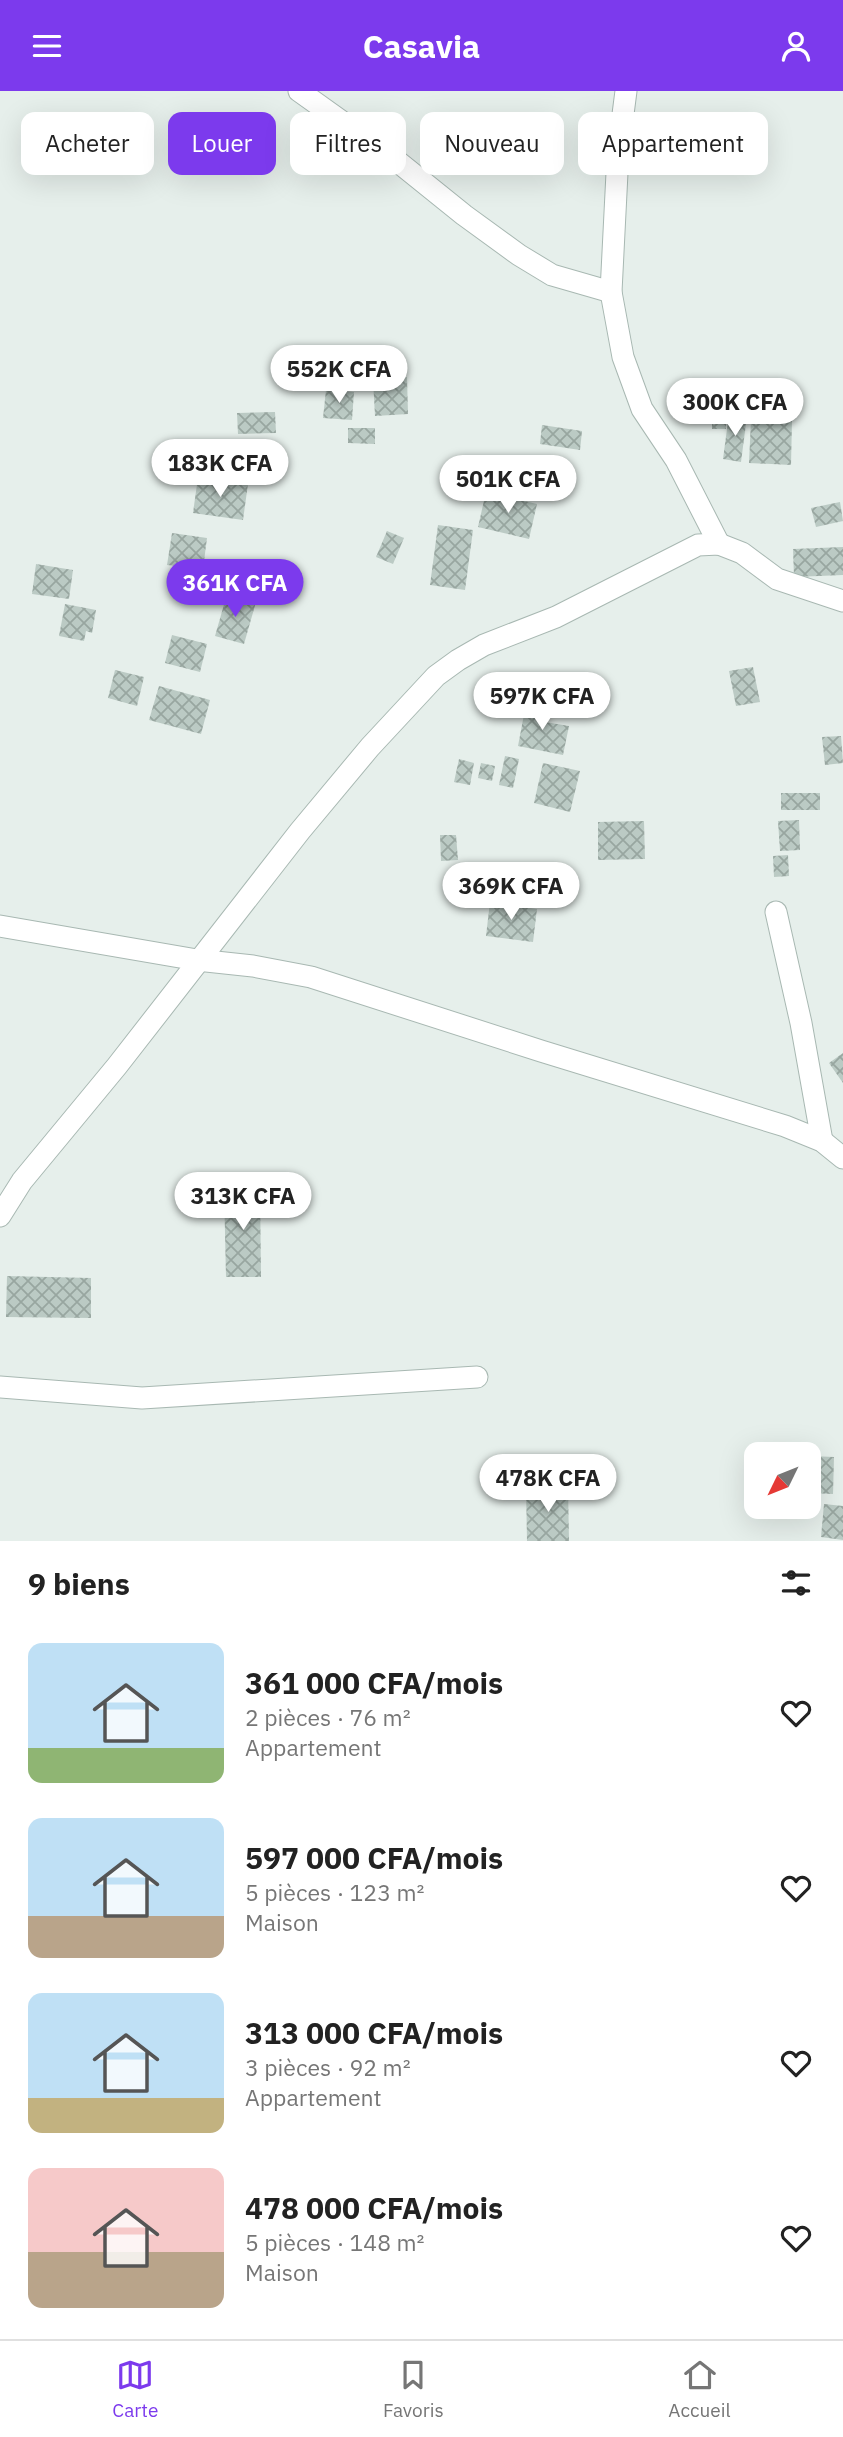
<!DOCTYPE html>
<html lang="fr">
<head>
<meta charset="utf-8">
<style>
  body { margin:0; font-family:"IBM Plex Sans",sans-serif; background:#f6f6f6; color:#222; height:100vh; display:flex; flex-direction:column; font-size:26px; white-space:nowrap }
  * { box-sizing:border-box; margin:0 }
  p { font-size:23px; color:#767676 }
  .icon { flex:none; width:38px; height:38px; fill:none; stroke:currentColor; stroke-width:2; stroke-linecap:round; stroke-linejoin:round }
  .map { position:relative; height:1450px; overflow:hidden }
  .details { display:flex; flex-direction:column; background:#fff; flex:1 }
  .details>* { flex:none }
  .hud { position:absolute; left:21px; top:21px; width:802px; height:63px; display:flex; gap:14px }
  .needle { width:46px; rotate:227deg }
  .controls { position:absolute; left:744px; top:1351px; display:grid; gap:14px }
  .controls a { display:grid; place-items:center; width:77px; height:77px; border-radius:14px; background:#fff; box-shadow:0 7px 28px #0002; font-size:35px }
  .price { position:absolute; translate:-50% -60px; padding:0 16px; border-radius:24px; background:#fff; color:#222; font-size:23px; line-height:46px; filter:drop-shadow(0 2px 4px #0008) }
  .price::after { content:''; position:absolute; left:50%; top:42px; width:21px; height:16px; margin-left:-10px; background:inherit; clip-path:polygon(0 0,100% 0,50% 100%) }
  .price.on { background:#7c3aed; color:#fff }
  ul { padding:0; list-style:none }
  li { display:flex; align-items:center; gap:21px; height:175px; padding:0 28px }
  li span { display:grid; place-items:center; flex:none; width:196px; height:140px; border-radius:14px; color:#555 }
  li>.icon { margin-inline-start:auto }
  span .icon { width:84px; height:84px; fill:#fffc; stroke-width:1 }
  li b { font-size:30px }
  h2 { display:flex; justify-content:space-between; align-items:center; height:84px; padding:0 28px; font-size:30px }
  .tag { padding:0 24px; border-radius:14px; background:#fff; box-shadow:0 7px 28px #0002; font-size:24px; line-height:63px }
  .tag.on { background:#7c3aed; color:#fff }
  header { display:flex; justify-content:space-between; align-items:center; height:91px; padding:0 28px; background:#7c3aed; color:#fff; font-size:32px; font-weight:700 }
  .menu { display:flex; justify-content:space-around; align-items:center; height:98px; border-top:2px solid #e0e0e0; background:#fff; font-size:19px; color:#767676 }
  .menu a { display:grid; justify-items:center; gap:4px }
  .menu .on { color:#7c3aed }
  .map>svg:first-child { display:block }
  .building { fill:url(#building-cross-hatch) }
  .lines { fill:none; stroke-linecap:round; stroke-linejoin:round }
  .minor-casing { stroke:#a8b8b2; stroke-width:23 }
  .minor { stroke:#fff; stroke-width:21 }
</style>
</head>
<body>
<header><svg class="icon" aria-label="menu" viewBox="0 0 24 24"><path d="M4 6h16M4 12h16M4 18h16"/></svg>Casavia<svg class="icon" aria-label="person" viewBox="0 0 24 24"><circle cx="12" cy="8" r="4"/><path d="M4 21q1-7 8-7t8 7"/></svg></header>
<div class="map">
<svg width="843" height="1450" viewBox="0 0 843 1450">
  <defs>
    <pattern id="building-cross-hatch" width="8" height="8" patternUnits="userSpaceOnUse" patternTransform="scale(1.75)"><rect width="8" height="8" fill="#bbcac4"/><path d="M0 0l8 8M0 8l8-8" fill="none" stroke="#98a6a0"/></pattern>
  </defs>
  <rect width="100%" height="100%" fill="#e6efeb"/>
  <g class="building">
    <polygon points="364,274 365,293 332,295 331,275"/>
    <polygon points="407,286 408,323 375,325 373,288"/>
    <polygon points="326,299 354,301 352,329 323,327"/>
    <rect x="712" y="316" width="14" height="22"/>
    <polygon points="275,321 276,342 238,343 237,322"/>
    <polygon points="729,323 747,325 741,371 723,368"/>
    <polygon points="751,328 792,330 791,374 749,372"/>
    <polygon points="542,334 582,340 580,359 540,353"/>
    <polygon points="348,337 375,337 375,353 348,352"/>
    <polygon points="198,386 248,393 243,429 193,422"/>
    <polygon points="486,401 537,413 529,448 478,436"/>
    <polygon points="840,411 843,430 816,436 811,417"/>
    <polygon points="438,434 473,439 465,499 430,494"/>
    <polygon points="387,440 404,447 393,473 376,466"/>
    <polygon points="172,442 207,447 203,478 167,474"/>
    <polygon points="843,456 843,484 794,486 793,458"/>
    <polygon points="36,473 73,479 69,508 32,503"/>
    <polygon points="227,503 256,511 244,553 215,545"/>
    <polygon points="65,513 96,519 92,542 86,540 84,550 59,545"/>
    <polygon points="172,544 207,553 200,581 165,572"/>
    <polygon points="753,576 760,611 736,615 729,580"/>
    <polygon points="115,579 144,586 137,615 108,607"/>
    <polygon points="159,595 210,609 201,643 149,629"/>
    <polygon points="526,613 548,617 545,631 569,635 563,664 518,655"/>
    <polygon points="841,645 843,672 825,674 822,646"/>
    <polygon points="505,665 519,668 513,697 499,694"/>
    <polygon points="459,668 474,672 470,694 454,691"/>
    <polygon points="481,672 495,675 492,690 478,687"/>
    <polygon points="543,672 580,680 570,721 534,712"/>
    <rect x="781" y="702" width="39" height="17"/>
    <polygon points="799,729 800,759 780,760 778,730"/>
    <polygon points="644,730 645,768 598,769 598,731"/>
    <polygon points="440,744 456,744 458,769 441,770"/>
    <polygon points="788,764 789,785 774,786 773,765"/>
    <polygon points="490,811 537,818 533,851 486,845"/>
    <polygon points="843,962 843,992 829,972"/>
    <polygon points="224,1097 260,1097 261,1186 226,1186"/>
    <polygon points="7,1185 91,1187 91,1227 6,1226"/>
    <polygon points="811,1365 834,1366 833,1403 810,1402"/>
    <polygon points="568,1395 569,1450 527,1450 526,1396"/>
    <polygon points="824,1413 843,1415 843,1449 821,1446"/>
  </g>
  <g class="lines">
    <defs>
      <g id="minor">
        <polyline points="299,0 397,70 464,124 519,164 552,184 611,201"/>
        <polyline points="626,0 618,62 611,201 623,266 642,318 676,369 719,453"/>
        <polyline points="776,821 801,932 822,1050"/>
        <polyline points="0,835 197,869 253,875 311,886 541,960 785,1035 822,1050 843,1067"/>
        <polyline points="0,1125 22,1090 117,975 300,740 370,656 436,585 458,569 484,554 556,526 698,454 719,453 742,462 777,488 843,510"/>
        <polyline points="0,1296 142,1307 477,1286"/>
      </g>
    </defs>
    <use href="#minor" class="minor-casing"/>
    <use href="#minor" class="minor"/>
  </g>
</svg>
<div class="controls">
<a><svg class="needle" viewBox="-14 -14 28 28"><path d="M0-13l5 13h-10z" fill="#e53935"/><path d="M0 13l5-13h-10z" fill="#767676"/></svg></a>
</div>
<b class="price" style="left:339px;top:314px">552K CFA</b>
<b class="price" style="left:735px;top:347px">300K CFA</b>
<b class="price" style="left:220px;top:408px">183K CFA</b>
<b class="price" style="left:508px;top:424px">501K CFA</b>
<b class="price on" style="left:235px;top:528px">361K CFA</b>
<b class="price" style="left:542px;top:641px">597K CFA</b>
<b class="price" style="left:511px;top:831px">369K CFA</b>
<b class="price" style="left:243px;top:1141px">313K CFA</b>
<b class="price" style="left:548px;top:1423px">478K CFA</b>
<div class="hud">
<a class="tag">Acheter</a>
<a class="tag on">Louer</a>
<a class="tag">Filtres</a>
<a class="tag">Nouveau</a>
<a class="tag">Appartement</a>
</div>
</div>
<section class="details">
<h2>9 biens<svg class="icon" aria-label="filters" viewBox="0 0 24 24"><path d="M4 7h16M4 17h16"/><circle cx="9" cy="7" r="2"/><circle cx="15" cy="17" r="2"/></svg></h2>
<ul>
<li><span style="background:linear-gradient(#bfe0f5 75%,#8fb573 0)"><svg class="icon" aria-label="home" viewBox="0 0 24 24"><path d="M3 11l9-7 9 7M6 9v11h12V9"/></svg></span><div><b>361 000 CFA/mois</b><p>2 pièces · 76 m²</p><p>Appartement</p></div><svg class="icon" aria-label="heart" viewBox="0 0 24 24"><path d="M12 20l-8-8c-3-5 5-10 8-4 3-6 11-1 8 4z"/></svg></li>
<li><span style="background:linear-gradient(#bfe0f5 70%,#b9a48a 0)"><svg class="icon" aria-label="home" viewBox="0 0 24 24"><path d="M3 11l9-7 9 7M6 9v11h12V9"/></svg></span><div><b>597 000 CFA/mois</b><p>5 pièces · 123 m²</p><p>Maison</p></div><svg class="icon" aria-label="heart" viewBox="0 0 24 24"><path d="M12 20l-8-8c-3-5 5-10 8-4 3-6 11-1 8 4z"/></svg></li>
<li><span style="background:linear-gradient(#bfe0f5 75%,#c2b280 0)"><svg class="icon" aria-label="home" viewBox="0 0 24 24"><path d="M3 11l9-7 9 7M6 9v11h12V9"/></svg></span><div><b>313 000 CFA/mois</b><p>3 pièces · 92 m²</p><p>Appartement</p></div><svg class="icon" aria-label="heart" viewBox="0 0 24 24"><path d="M12 20l-8-8c-3-5 5-10 8-4 3-6 11-1 8 4z"/></svg></li>
<li><span style="background:linear-gradient(#f6c9c9 60%,#b9a48a 0)"><svg class="icon" aria-label="home" viewBox="0 0 24 24"><path d="M3 11l9-7 9 7M6 9v11h12V9"/></svg></span><div><b>478 000 CFA/mois</b><p>5 pièces · 148 m²</p><p>Maison</p></div><svg class="icon" aria-label="heart" viewBox="0 0 24 24"><path d="M12 20l-8-8c-3-5 5-10 8-4 3-6 11-1 8 4z"/></svg></li>
</ul>
</section>
<nav class="menu">
<a class="on"><svg class="icon" aria-label="map" viewBox="0 0 24 24"><path d="M3 6l6-2 6 2 6-2v14l-6 2-6-2-6 2zM9 4v14M15 6v14"/></svg>Carte</a>
<a><svg class="icon" aria-label="saved" viewBox="0 0 24 24"><path d="M7 4h10v16l-5-4-5 4z"/></svg>Favoris</a>
<a><svg class="icon" aria-label="home" viewBox="0 0 24 24"><path d="M3 11l9-7 9 7M6 9v11h12V9"/></svg>Accueil</a>
</nav>
</body>
</html>
